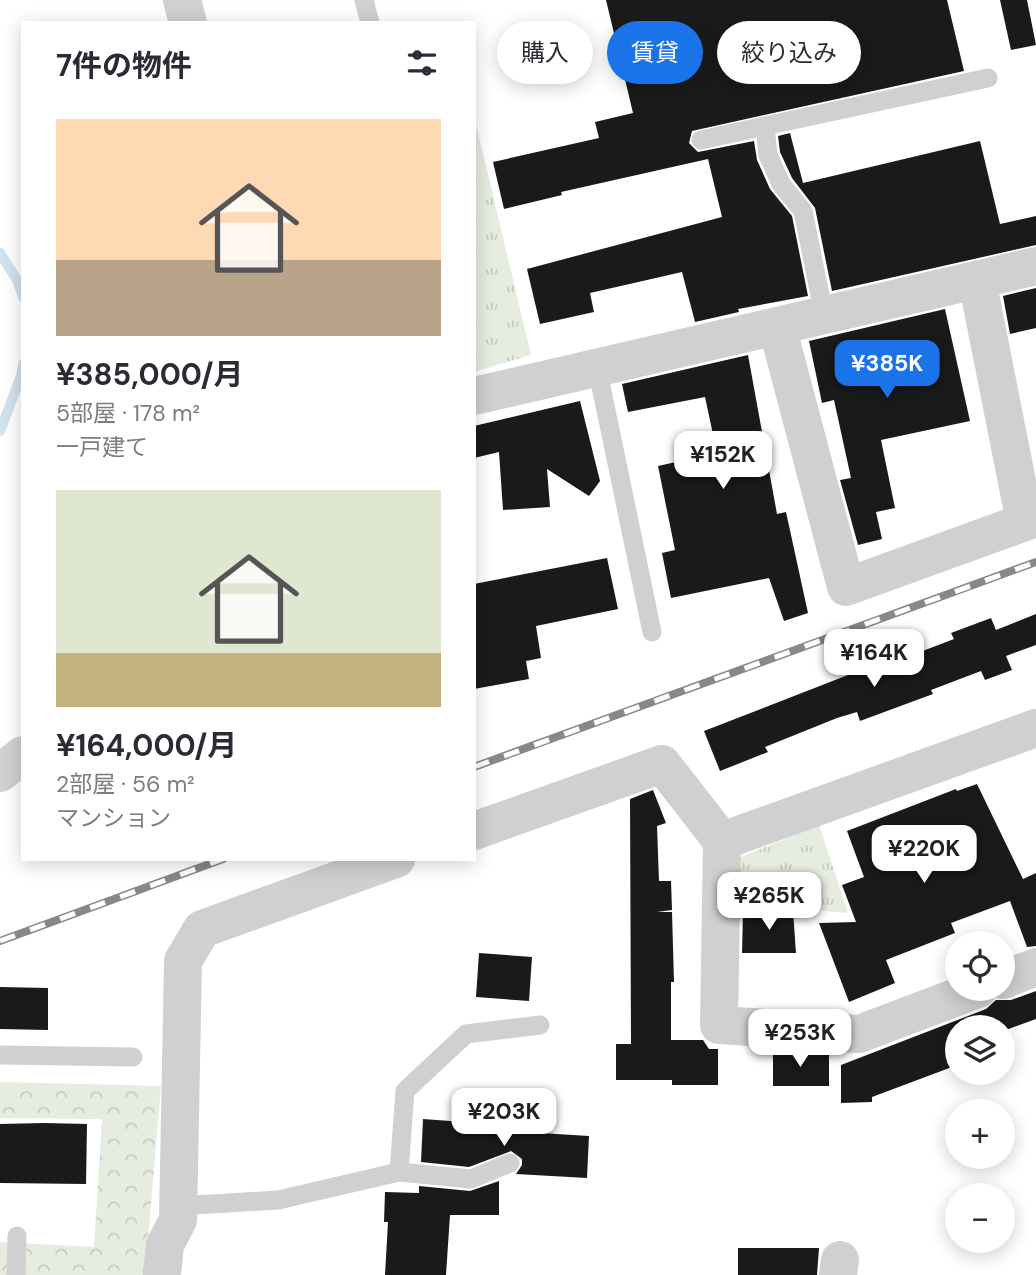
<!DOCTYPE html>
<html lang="ja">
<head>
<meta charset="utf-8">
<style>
  body { margin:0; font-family:"DM Sans","Noto Sans JP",sans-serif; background:#f2f2f3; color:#2b2b33; height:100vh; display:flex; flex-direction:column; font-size:26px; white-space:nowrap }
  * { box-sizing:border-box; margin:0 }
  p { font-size:23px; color:#7c7c81 }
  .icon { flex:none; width:38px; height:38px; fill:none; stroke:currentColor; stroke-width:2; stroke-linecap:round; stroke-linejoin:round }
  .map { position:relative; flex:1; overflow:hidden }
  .panel { position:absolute; left:21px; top:21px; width:455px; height:840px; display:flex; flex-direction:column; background:#fff; border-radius:0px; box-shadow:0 4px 18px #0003 }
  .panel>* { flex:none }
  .top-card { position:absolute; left:497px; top:21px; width:434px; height:63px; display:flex; gap:14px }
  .fabs { position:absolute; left:945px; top:931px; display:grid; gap:14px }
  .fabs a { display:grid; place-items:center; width:70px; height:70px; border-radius:50%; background:#fff; box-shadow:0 4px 18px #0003; font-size:35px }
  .price { position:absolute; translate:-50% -60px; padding:0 16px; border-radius:14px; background:#fff; color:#222; font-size:23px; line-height:46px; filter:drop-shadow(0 2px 4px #0008) }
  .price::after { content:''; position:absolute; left:50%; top:42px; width:21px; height:16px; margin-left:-10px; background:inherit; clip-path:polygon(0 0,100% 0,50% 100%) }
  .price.selected { background:#1a73e8; color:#fff }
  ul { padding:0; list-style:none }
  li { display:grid; align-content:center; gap:14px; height:371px; padding:0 35px }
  li span { display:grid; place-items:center; height:217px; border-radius:0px; color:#555 }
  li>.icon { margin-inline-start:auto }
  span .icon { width:126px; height:126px; fill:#fffc; stroke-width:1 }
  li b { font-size:30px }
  h2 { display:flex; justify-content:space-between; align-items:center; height:84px; padding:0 35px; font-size:30px }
  .chip { padding:0 24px; border-radius:32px; background:#fff; box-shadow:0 4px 18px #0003; font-size:24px; line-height:63px }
  .chip.selected { background:#1a73e8; color:#fff }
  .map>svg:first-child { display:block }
  .grass { fill:url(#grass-tufts) }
  .forest { fill:url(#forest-crowns) }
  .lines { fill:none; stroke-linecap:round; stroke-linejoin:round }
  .stream { stroke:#cfe2ee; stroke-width:10 }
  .building { fill:#1a1a1a }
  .service { stroke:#d0d0d0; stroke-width:19 }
  .minor { stroke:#d0d0d0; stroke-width:38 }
  .rail-casing { stroke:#888; stroke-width:8 }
  .rail { stroke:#fff; stroke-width:5; stroke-dasharray:16; stroke-linecap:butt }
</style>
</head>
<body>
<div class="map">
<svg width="1036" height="1275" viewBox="0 0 1036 1275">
  <defs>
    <pattern id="grass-tufts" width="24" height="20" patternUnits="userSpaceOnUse" patternTransform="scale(1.75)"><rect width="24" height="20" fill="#e6ecdf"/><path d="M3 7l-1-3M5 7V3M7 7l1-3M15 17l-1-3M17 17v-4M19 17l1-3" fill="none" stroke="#c6cbc0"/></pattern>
    <pattern id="forest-crowns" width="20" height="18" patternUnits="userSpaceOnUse" patternTransform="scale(1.75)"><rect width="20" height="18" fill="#e6ecdf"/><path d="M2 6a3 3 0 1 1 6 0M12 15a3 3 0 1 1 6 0" fill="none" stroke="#c6cbc0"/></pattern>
  </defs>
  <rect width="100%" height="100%" fill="#fff"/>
  <g class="grass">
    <polygon points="474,116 531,355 474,372"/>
    <polygon points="819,825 848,913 737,903 736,859"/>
  </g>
  <polygon class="forest" points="0,1082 161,1086 145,1275 0,1275 0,1242 94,1247 102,1119 0,1118"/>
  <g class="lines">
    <g class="stream">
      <polyline points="0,253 17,280 23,297"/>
      <polyline points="0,431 21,376 23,364"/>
    </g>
  </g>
  <g class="building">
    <polygon points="606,0 947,0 964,71 692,131 689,143 698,152 754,141 757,160 770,189 792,216 808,296 738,309 739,312 695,322 682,272 590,293 594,312 540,324 527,269 722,217 708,159 561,192 562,195 504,209 493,162 599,138 595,122 633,113"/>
    <polygon points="1000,0 1027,0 1036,45 1011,50"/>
    <polygon points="790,133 803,183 980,141 1000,224 1036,216 1036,245 832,291 815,208 792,178 780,152 778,136"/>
    <polygon points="1036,288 1036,328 1010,334 1003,296"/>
    <polygon points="945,309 970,421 881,440 895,508 876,512 882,539 858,545 840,480 851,478 834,400 822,403 809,341"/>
    <polygon points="748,355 777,514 786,512 808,613 784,621 769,578 671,598 662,553 675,550 658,466 717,453 705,397 628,412 622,384"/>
    <polygon points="580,401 600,481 589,496 547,469 550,507 503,510 499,452 474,458 474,426"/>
    <polygon points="607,558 618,609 536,626 541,658 526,661 529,679 474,689 474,584"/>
    <polygon points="1036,614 1036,645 1006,656 1012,670 985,680 981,671 931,690 933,694 860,721 857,712 837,718 765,747 768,752 720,771 704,731 871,666 873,670 954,639 951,633 991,618 996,630"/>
    <polygon points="977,784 1023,879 1036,873 1036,946 1027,947 1010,901 951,923 955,933 886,960 895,983 849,1002 819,923 856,922 842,885 864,877 847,831 956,789 957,791"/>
    <polygon points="653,790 666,823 657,826 659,881 671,881 672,910 657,912 672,912 674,982 671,982 671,1040 703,1040 709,1049 718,1049 718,1085 672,1085 672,1080 616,1080 616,1044 631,1044 630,799"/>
    <polygon points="743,911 793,911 796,953 742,953"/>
    <polygon points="479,953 532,957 529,1001 476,997"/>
    <polygon points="0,987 48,988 48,1030 0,1029"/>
    <polygon points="1036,991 1036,1019 1003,1031 1003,1027 957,1027 957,1054 949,1057 952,1067 872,1097 872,1102 841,1103 841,1065 986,1009 996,1000 1011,1000"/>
    <polygon points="773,1050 829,1054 829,1086 773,1086"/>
    <polygon points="423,1119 491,1124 490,1130 589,1136 587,1178 516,1174 522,1165 522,1159 511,1151 469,1167 421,1162"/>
    <polygon points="44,1123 87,1124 86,1184 0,1183 0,1124"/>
    <polygon points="499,1181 499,1215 450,1215 446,1275 385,1275 388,1222 384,1222 385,1192 419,1193 419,1186 470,1191"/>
    <polygon points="738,1248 819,1248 817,1275 738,1275"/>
  </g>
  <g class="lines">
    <g class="service">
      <polyline points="364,0 370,23"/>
      <polyline points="701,140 765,126"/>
      <polyline points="824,315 803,211 781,184 768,155 765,126 988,78"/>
      <polyline points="597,367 652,632"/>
      <polyline points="0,1055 133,1057"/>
      <polyline points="399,1172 405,1091 466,1034 540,1025"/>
      <polyline points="179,1206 278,1200 399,1172 471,1179 510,1163"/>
      <polyline points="16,1275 17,1236"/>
    </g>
    <g class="minor">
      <polyline points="182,0 188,23"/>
      <polyline points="977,280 1025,522"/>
      <polyline points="777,326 846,587 1036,518"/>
      <polyline points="474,396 1036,266"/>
      <polyline points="0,773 23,755"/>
      <polyline points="474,831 662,764 722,841 719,1025 859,1034 978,989"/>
      <polyline points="722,841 1036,728"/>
      <polyline points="1003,980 1036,967"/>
      <polyline points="162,1275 165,1245 178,1220 183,961 202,929 396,859"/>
      <polyline points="838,1275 840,1260"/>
    </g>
    <defs>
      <g id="rail">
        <polyline points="474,767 1036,562"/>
        <polyline points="0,941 223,859"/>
      </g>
    </defs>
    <use href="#rail" class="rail-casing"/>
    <use href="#rail" class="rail"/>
  </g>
</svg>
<div class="fabs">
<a><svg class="icon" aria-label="locate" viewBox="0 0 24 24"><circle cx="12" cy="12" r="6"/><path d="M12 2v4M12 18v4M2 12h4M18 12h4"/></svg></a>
<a><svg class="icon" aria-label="layers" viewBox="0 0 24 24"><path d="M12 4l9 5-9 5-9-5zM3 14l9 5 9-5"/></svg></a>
<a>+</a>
<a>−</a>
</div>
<b class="price selected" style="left:887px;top:400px">¥385K</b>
<b class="price" style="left:723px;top:491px">¥152K</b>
<b class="price" style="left:874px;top:689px">¥164K</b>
<b class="price" style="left:924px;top:885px">¥220K</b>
<b class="price" style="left:769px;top:932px">¥265K</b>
<b class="price" style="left:800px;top:1069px">¥253K</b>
<b class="price" style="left:504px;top:1148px">¥203K</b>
<div class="top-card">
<a class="chip">購入</a>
<a class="chip selected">賃貸</a>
<a class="chip">絞り込み</a>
</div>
<section class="panel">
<h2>7件の物件<svg class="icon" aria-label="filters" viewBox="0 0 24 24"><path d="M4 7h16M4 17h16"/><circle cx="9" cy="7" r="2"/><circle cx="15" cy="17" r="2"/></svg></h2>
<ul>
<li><span style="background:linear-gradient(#ffd9b3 65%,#b9a48a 0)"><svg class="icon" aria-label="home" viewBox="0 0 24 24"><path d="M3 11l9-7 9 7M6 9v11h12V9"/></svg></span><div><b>¥385,000/月</b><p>5部屋 · 178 m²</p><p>一戸建て</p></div></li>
<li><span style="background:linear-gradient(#dfe7d0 75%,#c2b280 0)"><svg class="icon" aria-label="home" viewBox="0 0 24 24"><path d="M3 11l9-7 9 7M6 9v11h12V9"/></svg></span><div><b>¥164,000/月</b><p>2部屋 · 56 m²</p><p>マンション</p></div></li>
</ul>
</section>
</div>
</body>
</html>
